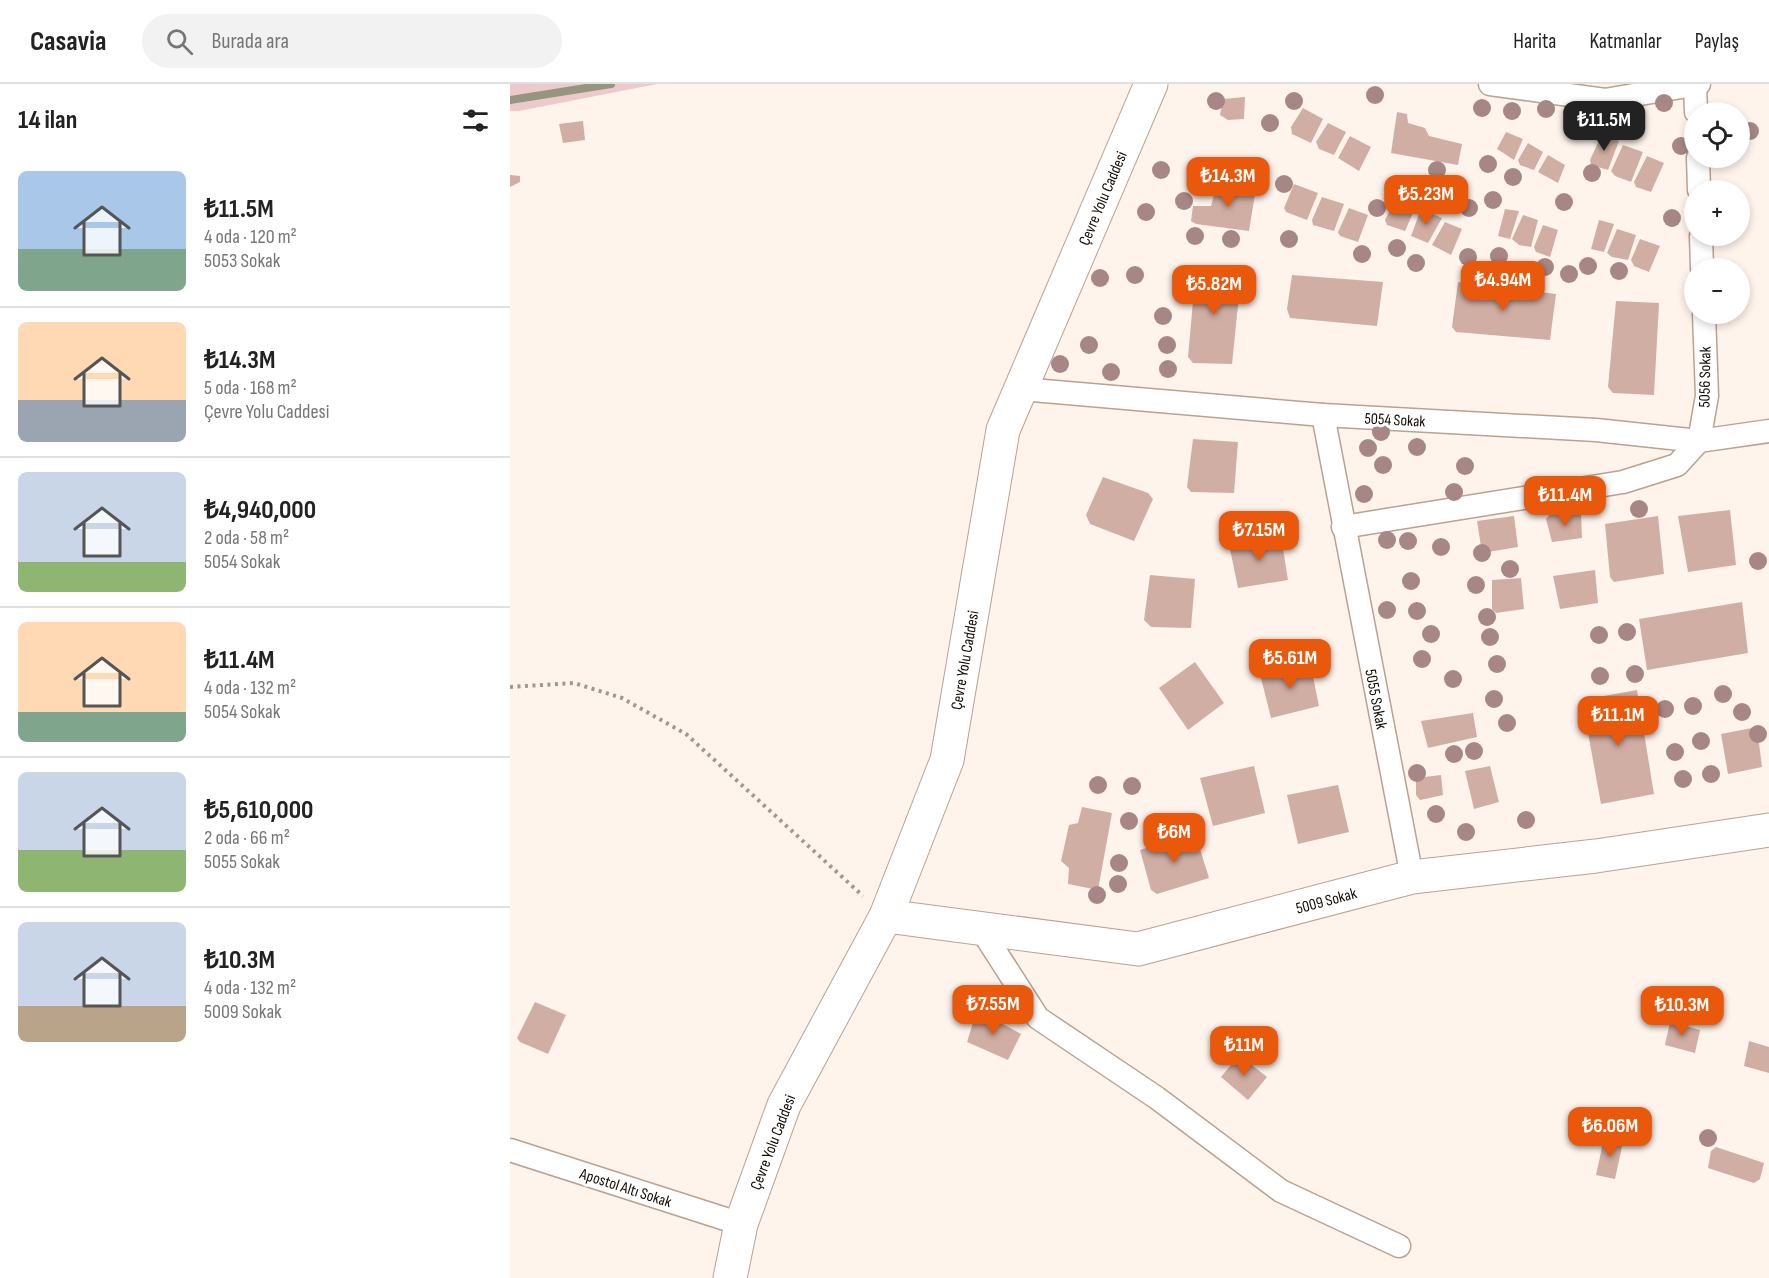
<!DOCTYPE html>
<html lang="tr">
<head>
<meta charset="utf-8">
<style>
  body { margin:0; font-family:"Sofia Sans Condensed",sans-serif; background:#f2f2f2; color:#222; height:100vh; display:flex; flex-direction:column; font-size:22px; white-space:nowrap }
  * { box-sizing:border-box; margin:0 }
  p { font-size:20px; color:#767676 }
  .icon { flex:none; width:33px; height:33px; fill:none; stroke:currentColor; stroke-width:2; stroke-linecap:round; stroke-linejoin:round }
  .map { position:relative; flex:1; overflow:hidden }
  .details { display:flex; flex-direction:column; background:#fff; width:510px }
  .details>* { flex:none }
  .fabs { position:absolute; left:1174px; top:18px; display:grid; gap:12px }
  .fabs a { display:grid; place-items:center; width:66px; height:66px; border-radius:50%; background:#fff; box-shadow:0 3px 9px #0003; font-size:30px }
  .price { position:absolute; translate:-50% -51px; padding:0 14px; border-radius:12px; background:#ea580c; color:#fff; font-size:20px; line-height:39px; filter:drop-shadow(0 2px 3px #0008) }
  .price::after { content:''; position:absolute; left:50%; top:36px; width:18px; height:14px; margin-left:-9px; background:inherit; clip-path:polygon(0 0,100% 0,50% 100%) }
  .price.on { background:#222; color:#fff }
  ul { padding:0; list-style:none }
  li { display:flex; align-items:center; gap:18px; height:150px; padding:0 18px }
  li+li { border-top:2px solid #e0e0e0 }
  li span { display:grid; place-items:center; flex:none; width:168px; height:120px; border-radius:9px; color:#555 }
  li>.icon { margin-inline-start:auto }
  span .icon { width:72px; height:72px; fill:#fffc; stroke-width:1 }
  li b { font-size:26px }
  h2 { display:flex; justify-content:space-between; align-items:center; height:72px; padding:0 18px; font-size:26px }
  header { display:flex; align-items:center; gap:36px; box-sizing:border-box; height:84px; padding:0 30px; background:#fff; border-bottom:2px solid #e0e0e0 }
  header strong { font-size:28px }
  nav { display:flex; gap:33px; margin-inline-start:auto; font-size:21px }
  .search { width:420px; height:54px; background:#f2f2f2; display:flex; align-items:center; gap:15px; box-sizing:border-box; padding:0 21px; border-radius:33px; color:#767676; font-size:22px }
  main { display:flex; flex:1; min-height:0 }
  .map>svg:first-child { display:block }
  .green { fill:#eec9cb }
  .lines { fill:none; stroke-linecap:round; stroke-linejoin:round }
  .stream { stroke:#96957d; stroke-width:8 }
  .building { fill:#d1aea3 }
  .street-casing { stroke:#b9a28f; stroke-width:25 }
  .secondary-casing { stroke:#b9a28f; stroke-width:35 }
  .path { stroke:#a09790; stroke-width:4; stroke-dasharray:3 4.5; stroke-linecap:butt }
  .street { stroke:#fff; stroke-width:22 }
  .secondary { stroke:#fff; stroke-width:33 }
  .tree { fill:#a78786 }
  .labels { text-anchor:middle; stroke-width:6; stroke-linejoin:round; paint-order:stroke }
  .street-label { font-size:16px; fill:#120b05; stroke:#fff }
</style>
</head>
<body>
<header>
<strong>Casavia</strong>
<div class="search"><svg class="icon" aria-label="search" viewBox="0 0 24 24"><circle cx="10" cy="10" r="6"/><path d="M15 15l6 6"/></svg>Burada ara</div>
<nav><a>Harita</a><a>Katmanlar</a><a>Paylaş</a></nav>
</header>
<main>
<section class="details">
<h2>14 ilan<svg class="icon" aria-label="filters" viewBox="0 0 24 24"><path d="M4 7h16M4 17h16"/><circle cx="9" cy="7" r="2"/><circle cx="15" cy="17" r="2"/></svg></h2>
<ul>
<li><span style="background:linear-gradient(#a9c7e8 65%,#7fa58c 0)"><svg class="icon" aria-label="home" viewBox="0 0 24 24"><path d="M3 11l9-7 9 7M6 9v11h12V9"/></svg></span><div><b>₺11.5M</b><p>4 oda · 120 m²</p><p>5053 Sokak</p></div></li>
<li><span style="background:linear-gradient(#ffd9b3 65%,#9aa5b1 0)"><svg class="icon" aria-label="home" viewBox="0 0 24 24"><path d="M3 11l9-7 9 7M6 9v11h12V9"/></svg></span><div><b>₺14.3M</b><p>5 oda · 168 m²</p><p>Çevre Yolu Caddesi</p></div></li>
<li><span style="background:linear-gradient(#c9d6e8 75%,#8fb573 0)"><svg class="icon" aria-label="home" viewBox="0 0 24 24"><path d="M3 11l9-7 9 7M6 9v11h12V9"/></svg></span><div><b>₺4,940,000</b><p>2 oda · 58 m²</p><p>5054 Sokak</p></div></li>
<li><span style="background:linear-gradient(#ffd9b3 75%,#7fa58c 0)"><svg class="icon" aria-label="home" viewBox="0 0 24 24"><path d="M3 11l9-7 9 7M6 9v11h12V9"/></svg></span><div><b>₺11.4M</b><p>4 oda · 132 m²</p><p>5054 Sokak</p></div></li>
<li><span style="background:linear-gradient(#c9d6e8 65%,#8fb573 0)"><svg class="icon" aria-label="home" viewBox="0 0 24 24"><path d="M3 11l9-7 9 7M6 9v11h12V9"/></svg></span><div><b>₺5,610,000</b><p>2 oda · 66 m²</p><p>5055 Sokak</p></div></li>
<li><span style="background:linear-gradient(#c9d6e8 70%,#b9a48a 0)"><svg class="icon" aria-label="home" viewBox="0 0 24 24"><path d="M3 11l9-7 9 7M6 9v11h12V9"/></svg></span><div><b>₺10.3M</b><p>4 oda · 132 m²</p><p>5009 Sokak</p></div></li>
</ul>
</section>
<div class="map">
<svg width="1259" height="1194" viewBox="0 0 1259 1194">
  <rect width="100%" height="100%" fill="#fef4ec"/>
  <polygon class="green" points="0,0 147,0 9,27 0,27"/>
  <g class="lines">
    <polyline class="stream" points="0,16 101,0"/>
  </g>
  <g class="building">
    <polygon points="735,13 734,35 718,36 710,31 713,15"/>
    <polygon points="793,24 813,35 801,59 782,50 781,43"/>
    <polygon points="887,28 897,30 898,39 915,44 919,52 952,60 948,81 881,69"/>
    <polygon points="73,37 75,56 53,59 49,40"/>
    <polygon points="818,39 836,48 824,71 809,65 806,58"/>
    <polygon points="996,48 1013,55 1004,76 987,65"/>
    <polygon points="1092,50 1109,57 1098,86 1081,81 1080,76"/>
    <polygon points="840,52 861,63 849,87 828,74"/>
    <polygon points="1018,59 1033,68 1024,86 1010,81 1008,76"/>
    <polygon points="1113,61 1133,68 1121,98 1105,92 1101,87"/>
    <polygon points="1038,71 1055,81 1048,99 1028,88"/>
    <polygon points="1137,72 1154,79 1141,108 1126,103 1124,98"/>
    <polygon points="0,91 10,92 10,98 0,103"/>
    <polygon points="708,97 746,104 739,147 686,140 681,137 683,122 701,122"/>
    <polygon points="784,100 808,109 797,136 776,128 774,124"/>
    <polygon points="812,113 834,120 824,147 803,141 802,136"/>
    <polygon points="887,113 906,122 895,147 877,141 875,136"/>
    <polygon points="839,124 858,131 848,158 830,152 828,148"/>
    <polygon points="911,125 932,134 918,159 901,152"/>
    <polygon points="995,125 1009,127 1000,155 988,152"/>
    <polygon points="1013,131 1028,136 1021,163 1009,161 1002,155"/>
    <polygon points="1089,136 1104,140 1094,168 1081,165"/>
    <polygon points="935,138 952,145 941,171 922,161"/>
    <polygon points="1033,141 1048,146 1040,173 1026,168 1024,163"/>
    <polygon points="1107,145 1126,151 1118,176 1102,173 1097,169"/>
    <polygon points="1130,155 1150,162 1139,188 1124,182 1121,176"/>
    <polygon points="686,184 728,186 731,192 722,280 683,279 678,273"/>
    <polygon points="782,191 873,198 867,242 780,234 777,225"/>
    <polygon points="948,198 1046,210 1040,256 946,248 942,243"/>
    <polygon points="1106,217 1149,219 1144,311 1103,309 1098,303"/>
    <polygon points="683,355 728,358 724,409 681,408 677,403"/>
    <polygon points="593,393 638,409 643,415 624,457 580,440 576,431"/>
    <polygon points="1220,426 1226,481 1178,488 1168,432"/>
    <polygon points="1040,430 1071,430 1072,454 1042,458 1036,435"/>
    <polygon points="1004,432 1008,463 972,469 967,437"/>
    <polygon points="1148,432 1154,490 1104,498 1100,493 1095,440"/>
    <polygon points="771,452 778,496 728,504 719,460"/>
    <polygon points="1085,486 1088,519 1050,525 1043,492"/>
    <polygon points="640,491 685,495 681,544 641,543 634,536"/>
    <polygon points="1011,494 1014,525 986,529 982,525 982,496"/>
    <polygon points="1232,518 1238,569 1137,586 1129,535"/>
    <polygon points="685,578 714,619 678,646 649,604"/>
    <polygon points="800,578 809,622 761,634 750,590"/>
    <polygon points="1127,606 1144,710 1091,720 1072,616"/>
    <polygon points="963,629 967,653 918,664 911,637"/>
    <polygon points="1247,643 1252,683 1218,690 1211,650"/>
    <polygon points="744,682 755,729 703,742 690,694"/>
    <polygon points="980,682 989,718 964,725 955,687"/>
    <polygon points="931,691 933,711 910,716 906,711 906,694"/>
    <polygon points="828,701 839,748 788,760 777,711"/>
    <polygon points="572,723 602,729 588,806 558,800 559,784 551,777 559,741 568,739"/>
    <polygon points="685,749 699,794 647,810 641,806 630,766"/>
    <polygon points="25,918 56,931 38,970 10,958 7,954"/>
    <polygon points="467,926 511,950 498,976 457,958"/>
    <polygon points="1160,938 1190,946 1185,969 1155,961"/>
    <polygon points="1239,957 1259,963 1259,989 1234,982"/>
    <polygon points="729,971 757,993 738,1016 711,993"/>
    <polygon points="1094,1054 1113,1058 1105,1095 1086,1091"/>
    <polygon points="1206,1063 1254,1079 1250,1095 1244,1099 1198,1084 1201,1067"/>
  </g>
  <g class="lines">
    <defs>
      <g id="street">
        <polyline points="980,0 1095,16 1189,0"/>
        <polyline points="1185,2 1186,28"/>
        <polyline points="1188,74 1189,106"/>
        <polyline points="1191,152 1192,184"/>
        <polyline points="511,305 813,331 1086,346 1189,357 1259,347"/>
        <polyline points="813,331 902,793"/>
        <polyline points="1189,357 1197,312 1194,230"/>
        <polyline points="833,443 1113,398 1167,381 1189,357"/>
        <polyline points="471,845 528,934 647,1014 771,1107 889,1162"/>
        <polyline points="0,1066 231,1140"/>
      </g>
      <g id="secondary">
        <polyline points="376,832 628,865 902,793 1086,772 1259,746"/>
        <polyline points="220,1194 231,1140 274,1021 376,832 437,676 493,346 641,0"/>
      </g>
    </defs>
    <use href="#street" class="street-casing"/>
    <use href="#secondary" class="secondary-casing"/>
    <polyline class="path" points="0,603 64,599 112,614 176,650 353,812"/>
    <use href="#street" class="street"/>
    <use href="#secondary" class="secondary"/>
  </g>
  <g class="tree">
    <circle cx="865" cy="11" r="9"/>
    <circle cx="706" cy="17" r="9"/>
    <circle cx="784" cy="17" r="9"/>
    <circle cx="1154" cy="19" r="9"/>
    <circle cx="972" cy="24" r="9"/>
    <circle cx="1036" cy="25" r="9"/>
    <circle cx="1002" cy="27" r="9"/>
    <circle cx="1067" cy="31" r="9"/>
    <circle cx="760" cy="39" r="9"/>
    <circle cx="1240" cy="47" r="9"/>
    <circle cx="1171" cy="62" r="9"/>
    <circle cx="978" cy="80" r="9"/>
    <circle cx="722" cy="82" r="9"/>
    <circle cx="651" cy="86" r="9"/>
    <circle cx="927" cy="86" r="9"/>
    <circle cx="1082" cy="89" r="9"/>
    <circle cx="1003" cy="93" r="9"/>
    <circle cx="774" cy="100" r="9"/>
    <circle cx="983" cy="116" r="9"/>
    <circle cx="674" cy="117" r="9"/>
    <circle cx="1054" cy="118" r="9"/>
    <circle cx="867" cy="124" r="9"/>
    <circle cx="959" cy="124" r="9"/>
    <circle cx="636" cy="128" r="9"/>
    <circle cx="1162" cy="134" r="9"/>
    <circle cx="685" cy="152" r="9"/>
    <circle cx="721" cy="155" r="9"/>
    <circle cx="779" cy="155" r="9"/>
    <circle cx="887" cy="164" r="9"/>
    <circle cx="852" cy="170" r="9"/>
    <circle cx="989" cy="172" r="9"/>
    <circle cx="958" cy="173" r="9"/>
    <circle cx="906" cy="179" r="9"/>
    <circle cx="1078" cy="182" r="9"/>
    <circle cx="1035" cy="183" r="9"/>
    <circle cx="1109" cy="187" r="9"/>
    <circle cx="1059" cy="190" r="9"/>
    <circle cx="625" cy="191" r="9"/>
    <circle cx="590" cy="194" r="9"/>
    <circle cx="653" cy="232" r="9"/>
    <circle cx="579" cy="261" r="9"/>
    <circle cx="657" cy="261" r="9"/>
    <circle cx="550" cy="280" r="9"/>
    <circle cx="658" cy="285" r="9"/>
    <circle cx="601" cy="288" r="9"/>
    <circle cx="871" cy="348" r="9"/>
    <circle cx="907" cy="363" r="9"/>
    <circle cx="858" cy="364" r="9"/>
    <circle cx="873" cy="381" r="9"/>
    <circle cx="955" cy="382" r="9"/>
    <circle cx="944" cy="408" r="9"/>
    <circle cx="854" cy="410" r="9"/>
    <circle cx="1129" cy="425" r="9"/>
    <circle cx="877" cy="456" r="9"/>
    <circle cx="898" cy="457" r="9"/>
    <circle cx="931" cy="463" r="9"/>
    <circle cx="972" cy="469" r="9"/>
    <circle cx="1248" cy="477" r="9"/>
    <circle cx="1000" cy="485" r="9"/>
    <circle cx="901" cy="497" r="9"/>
    <circle cx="966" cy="501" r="9"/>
    <circle cx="877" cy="526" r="9"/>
    <circle cx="907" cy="527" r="9"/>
    <circle cx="977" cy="533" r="9"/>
    <circle cx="1117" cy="548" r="9"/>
    <circle cx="921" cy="550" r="9"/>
    <circle cx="1089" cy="551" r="9"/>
    <circle cx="980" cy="553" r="9"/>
    <circle cx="912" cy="575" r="9"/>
    <circle cx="987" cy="580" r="9"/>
    <circle cx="1125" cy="590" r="9"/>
    <circle cx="1090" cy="592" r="9"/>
    <circle cx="943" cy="595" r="9"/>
    <circle cx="1213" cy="610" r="9"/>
    <circle cx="984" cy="615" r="9"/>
    <circle cx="1183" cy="622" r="9"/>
    <circle cx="1155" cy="625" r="9"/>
    <circle cx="1232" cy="628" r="9"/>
    <circle cx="997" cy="639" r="9"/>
    <circle cx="1248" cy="650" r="9"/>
    <circle cx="1191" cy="657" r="9"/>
    <circle cx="964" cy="667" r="9"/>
    <circle cx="1165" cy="668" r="9"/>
    <circle cx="944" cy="670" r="9"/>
    <circle cx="907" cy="689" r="9"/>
    <circle cx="1201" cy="690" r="9"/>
    <circle cx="1173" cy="695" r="9"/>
    <circle cx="588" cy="701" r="9"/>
    <circle cx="622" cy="702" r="9"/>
    <circle cx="926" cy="730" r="9"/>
    <circle cx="1016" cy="736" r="9"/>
    <circle cx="619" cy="737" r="9"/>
    <circle cx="956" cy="748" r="9"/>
    <circle cx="609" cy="779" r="9"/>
    <circle cx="608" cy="800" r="9"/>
    <circle cx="587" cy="811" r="9"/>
    <circle cx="1198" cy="1054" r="9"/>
  </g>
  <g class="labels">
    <g class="street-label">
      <text transform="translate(592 114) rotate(-67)" y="6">Çevre Yolu Caddesi</text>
      <text transform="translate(1194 293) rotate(-89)" y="6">5056 Sokak</text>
      <text transform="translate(885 335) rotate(3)" y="6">5054 Sokak</text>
      <text transform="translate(454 576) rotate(-80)" y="6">Çevre Yolu Caddesi</text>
      <text transform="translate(867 615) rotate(79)" y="6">5055 Sokak</text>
      <text transform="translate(816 816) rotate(-15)" y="6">5009 Sokak</text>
      <text transform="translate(262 1058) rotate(-69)" y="6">Çevre Yolu Caddesi</text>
      <text transform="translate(116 1103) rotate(18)" y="6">Apostol Altı Sokak</text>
    </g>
  </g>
</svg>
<div class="fabs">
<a><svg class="icon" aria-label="locate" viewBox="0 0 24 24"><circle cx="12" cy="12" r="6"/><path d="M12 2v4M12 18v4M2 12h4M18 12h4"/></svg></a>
<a>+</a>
<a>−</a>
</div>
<b class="price on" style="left:1094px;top:68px">₺11.5M</b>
<b class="price" style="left:718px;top:124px">₺14.3M</b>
<b class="price" style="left:916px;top:142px">₺5.23M</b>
<b class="price" style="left:993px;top:228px">₺4.94M</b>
<b class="price" style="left:704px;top:232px">₺5.82M</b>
<b class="price" style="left:1055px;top:443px">₺11.4M</b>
<b class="price" style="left:749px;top:478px">₺7.15M</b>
<b class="price" style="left:780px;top:606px">₺5.61M</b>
<b class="price" style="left:1108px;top:663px">₺11.1M</b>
<b class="price" style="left:664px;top:780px">₺6M</b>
<b class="price" style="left:483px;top:952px">₺7.55M</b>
<b class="price" style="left:1172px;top:953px">₺10.3M</b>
<b class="price" style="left:734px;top:993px">₺11M</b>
<b class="price" style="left:1100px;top:1074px">₺6.06M</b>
</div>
</main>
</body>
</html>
